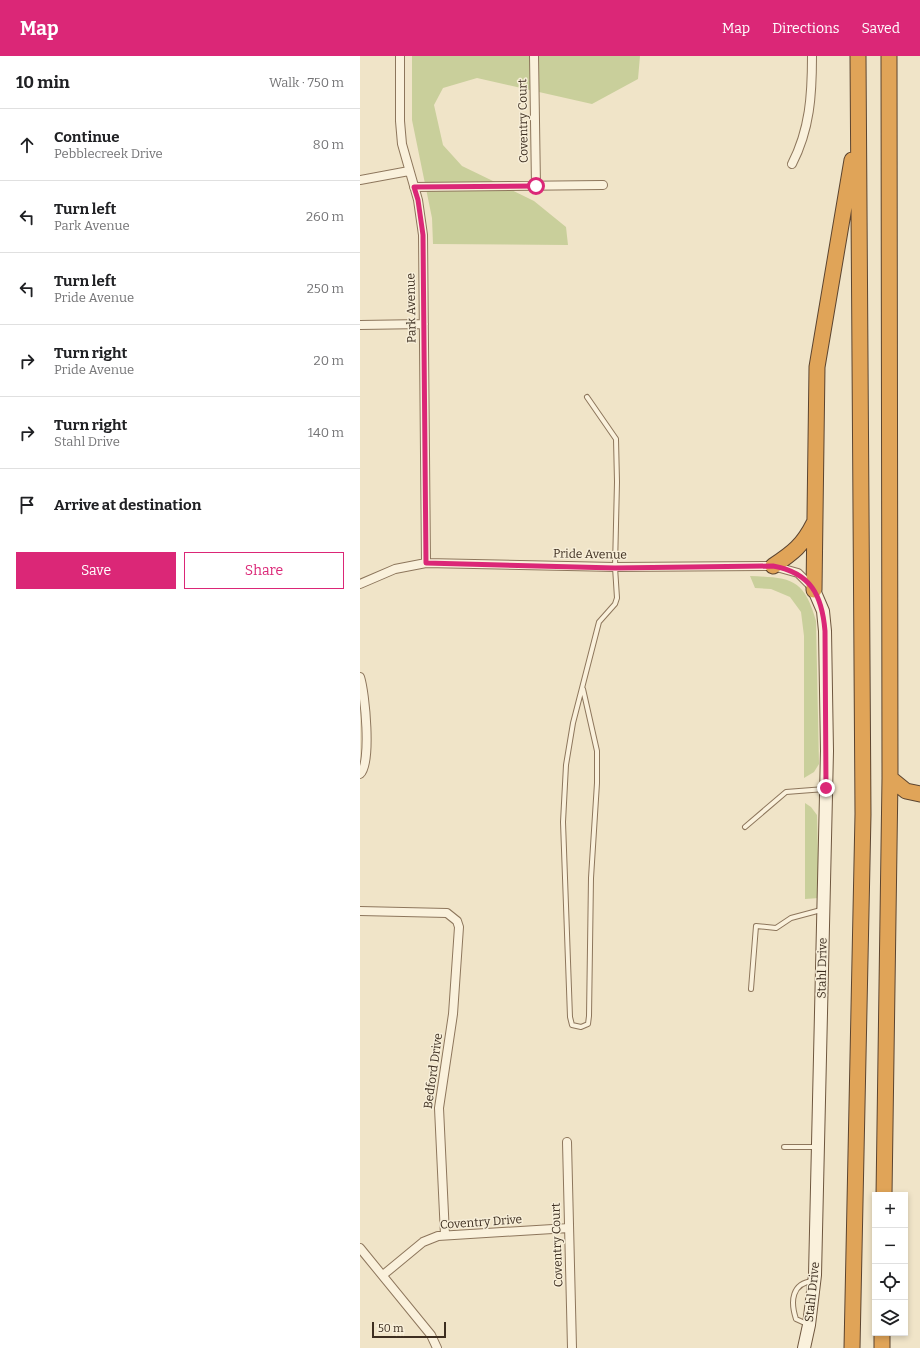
<!DOCTYPE html>
<html lang="en">
<head>
<meta charset="utf-8">
<style>
	body { margin:0; font-family:Bitter,serif; background:#f6f6f6; color:#202124 }
	.controls { position:absolute; right:12px; bottom:12px; display:grid; overflow:hidden; border-radius:0px; box-shadow:0 2px 6px #0003 }
	.controls button { width:36px; height:36px; display:grid; place-items:center; padding:0; border:0; border-bottom:1px solid #e0e0e0; background:#fff; color:#202124; font:20px sans-serif }
	.scale { position:absolute; left:12px; bottom:10px; width:74px; box-sizing:border-box; padding-left:4px; border:2px solid #3d2e20; border-top:0; font-size:11px; line-height:14px; white-space:nowrap; color:#3d2e20; -webkit-text-stroke:3px #f7eed8; paint-order:stroke }
	.stop { position:absolute; width:12px; height:12px; margin:-9px; border:3px solid #db2777; border-radius:50%; background:#fff }
	.stop.end { background:#db2777; border-color:#fff; box-shadow:0 1px 4px #0008 }
	.list { margin:0; padding:0; list-style:none }
	h2 { display:flex; justify-content:space-between; align-items:center; height:52px; margin:0; padding:0 16px; font-size:17px }
	h2 small { font-size:13px; font-weight:400; color:#757577 }
	.list li { display:grid; grid-template-columns:26px 1fr auto; gap:12px; align-items:center; box-sizing:border-box; height:72px; padding:0 16px; border-top:1px solid #e0e0e0 }
	.list b { display:block; font-size:15px; white-space:nowrap }
	.list p { margin:0; font-size:13px; white-space:nowrap; color:#757577 }
	.list em { font-size:13px; font-style:normal; color:#757577 }
	.actions { display:flex; gap:8px; padding:12px 16px }
	.actions a { flex:1; padding:9px 0; border:1px solid #db2777; border-radius:0px; text-align:center; font-size:14px; color:#db2777 }
	.actions .main { background:#db2777; color:#fff }
	.icon { flex:none; width:22px; height:22px; fill:none; stroke:currentColor; stroke-width:2; stroke-linecap:round; stroke-linejoin:round }
	.map { position:relative; flex:none; width:560px; height:1292px; overflow:hidden }
	header { display:flex; align-items:center; gap:24px; box-sizing:border-box; height:56px; padding:0 20px; background:#db2777; color:#fff }
	header strong { font-size:19px }
	nav { display:flex; gap:22px; margin-inline-start:auto; font-size:14px }
	main { display:flex }
	aside { flex:1; background:#fff }
	.map>svg:first-child { display:block }
	.green { fill:#c9cf9b }
	.lines { fill:none; stroke-linecap:round; stroke-linejoin:round }
	.lane-casing { stroke:#8d765c; stroke-width:6 }
	.street-casing { stroke:#8d765c; stroke-width:10 }
	.secondary-casing { stroke:#6f573f; stroke-width:14 }
	.highway-casing { stroke:#5b4430; stroke-width:17 }
	.lane { stroke:#faf1dc; stroke-width:4 }
	.street { stroke:#faf1dc; stroke-width:8 }
	.secondary { stroke:#faf1dc; stroke-width:12 }
	.highway { stroke:#e0a458; stroke-width:15 }
	.route { stroke:#db2777; stroke-width:5 }
	.labels { text-anchor:middle; stroke-width:3; stroke-linejoin:round; paint-order:stroke }
	.street-label { font-size:12px; fill:#3d2e20; stroke:#f7eed8 }
</style>
</head>
<body>
<header>
<strong>Map</strong>
<nav><a>Map</a><a>Directions</a><a>Saved</a></nav>
</header>
<main>
<aside>
<h2>10 min<small>Walk · 750 m</small></h2>
<ul class="list">
<li><svg class="icon" aria-label="ahead" viewBox="0 0 24 24"><path d="M12 20V5M6 11l6-6 6 6"/></svg><div><b>Continue</b><p>Pebblecreek Drive</p></div><em>80 m</em></li>
<li><svg class="icon" aria-label="left" viewBox="0 0 24 24"><path d="M17 20v-9H6M10 6l-5 5 5 5"/></svg><div><b>Turn left</b><p>Park Avenue</p></div><em>260 m</em></li>
<li><svg class="icon" aria-label="left" viewBox="0 0 24 24"><path d="M17 20v-9H6M10 6l-5 5 5 5"/></svg><div><b>Turn left</b><p>Pride Avenue</p></div><em>250 m</em></li>
<li><svg class="icon" aria-label="right" viewBox="0 0 24 24"><path d="M7 20v-9h11M14 6l5 5-5 5"/></svg><div><b>Turn right</b><p>Pride Avenue</p></div><em>20 m</em></li>
<li><svg class="icon" aria-label="right" viewBox="0 0 24 24"><path d="M7 20v-9h11M14 6l5 5-5 5"/></svg><div><b>Turn right</b><p>Stahl Drive</p></div><em>140 m</em></li>
<li><svg class="icon" aria-label="arrive" viewBox="0 0 24 24"><path d="M6 21V4h12l-3 4 3 4H6"/></svg><div><b>Arrive at destination</b></div></li>
</ul>
<div class="actions"><a class="main">Save</a><a>Share</a></div>
</aside>
<div class="map">
<svg width="560" height="1292" viewBox="0 0 560 1292">
	<rect width="100%" height="100%" fill="#f0e4c8"/>
	<!-- green -->
	<path class="green" d="M52,0H280L278,23L232,48L117,22L83,32L74,49L83,89L102,110L174,145L206,171L208,189L73,188L72,162L52,64Z
		M390,520C431,522 444,522 456,565L459,708L454,716L444,722V580L441,556L430,541L411,533L395,532Z
		M445,747L451,751L457,759L459,842L445,843Z"/>
	<g class="lines">
		<defs>
			<path id="lane" d="M223,633L237,695V727L231,822L229,960L228,968L221,971L212,969L210,961L203,766L206,709L213,667L239,566L255,548L257,542L255,511L257,426L256,383L227,341
				M385,771L426,736L465,733
				M391,933L396,870L416,872L431,862L461,854
				M424,1091H456
				M447,1268L436,1263C430,1245 432,1227 453,1225"/>
			<path id="street" d="M40,0V65L42,88L58,144L63,179L66,507
				M174,0L176,130
				M432,108C450,73 452,39 452,0
				M0,124L49,115
				M54,131L243,129
				M0,269L64,268
				M0,528L35,513L66,507L255,511L413,510L438,517L454,533
				M0,621C5,636 12,708 0,718
				M0,855L87,857L97,865L99,871L93,958L79,1052L85,1179
				M207,1086L212,1292
				M0,1192L71,1279L77,1292
				M23,1219L63,1186L78,1180L209,1172"/>
			<path id="secondary" d="M444,1292L449,1269L455,1219L467,695L465,575L463,555L454,534"/>
			<path id="highway" d="M413,510C433,497 443,489 454,467
				M454,534L457,311L492,104
				M530,722L546,735L560,738
				M524,1139L530,722L529,0
				M492,1292L503,758L498,0
				M522,1292V1277"/>
		</defs>
		<!-- lane casing -->
		<use href="#lane" class="lane-casing"/>
		<!-- street casing -->
		<use href="#street" class="street-casing"/>
		<!-- secondary casing -->
		<use href="#secondary" class="secondary-casing"/>
		<!-- highway casing -->
		<use href="#highway" class="highway-casing"/>
		<!-- lane -->
		<use href="#lane" class="lane"/>
		<!-- street -->
		<use href="#street" class="street"/>
		<!-- secondary -->
		<use href="#secondary" class="secondary"/>
		<!-- highway -->
		<use href="#highway" class="highway"/>
	</g>
	<g class="lines">
		<!-- route -->
		<path class="route" d="M176,130L54,131L58,144L63,179L66,507L255,512L413,510C451,517 462,539 465,575L466,732"/>
	</g>
	<g class="labels">
		<!-- street labels -->
		<g class="street-label">
			<text transform="translate(163 65) rotate(-91)" y="4">Coventry Court</text>
			<text transform="translate(51 252) rotate(-91)" y="4">Park Avenue</text>
			<text transform="translate(230 498) rotate(1)" y="4">Pride Avenue</text>
			<text transform="translate(462 912) rotate(-89)" y="4">Stahl Drive</text>
			<text transform="translate(73 1015) rotate(-82)" y="4">Bedford Drive</text>
			<text transform="translate(121 1166) rotate(-4)" y="4">Coventry Drive</text>
			<text transform="translate(197 1189) rotate(-92)" y="4">Coventry Court</text>
			<text transform="translate(452 1236) rotate(-84)" y="4">Stahl Drive</text>
		</g>
	</g>
</svg>
<div class="controls">
<button>+</button>
<button>−</button>
<button><svg class="icon" aria-label="locate" viewBox="0 0 24 24"><circle cx="12" cy="12" r="6"/><path d="M12 2v4M12 18v4M2 12h4M18 12h4"/></svg></button>
<button><svg class="icon" aria-label="layers" viewBox="0 0 24 24"><path d="M12 4l9 5-9 5-9-5zM3 14l9 5 9-5"/></svg></button>
</div>
<div class="scale">50 m</div>
<div class="stop" style="left:176px;top:130px"></div>
<div class="stop end" style="left:466px;top:732px"></div>
</div>
</main>
</body>
</html>
